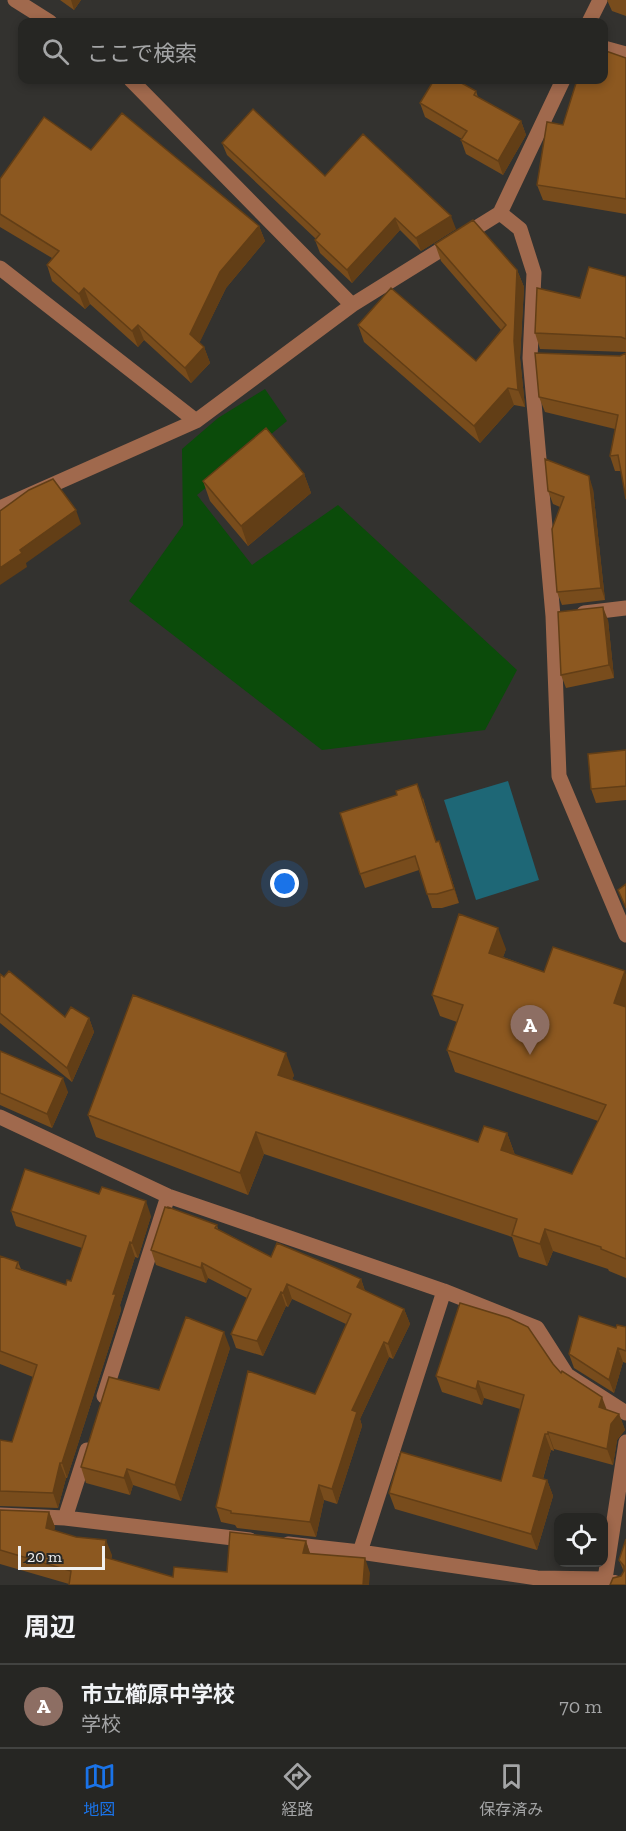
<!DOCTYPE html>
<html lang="ja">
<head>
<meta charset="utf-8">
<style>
	body { margin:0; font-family:"Zilla Slab","Noto Sans JP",serif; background:#2e2e2b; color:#f1f3f6 }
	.controls { position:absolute; right:18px; bottom:18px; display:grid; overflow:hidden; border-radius:12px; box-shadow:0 3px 9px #0003 }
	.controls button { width:54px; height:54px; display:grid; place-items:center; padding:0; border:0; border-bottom:2px solid #424341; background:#262623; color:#f1f3f6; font:30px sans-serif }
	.scale { position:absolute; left:18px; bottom:15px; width:87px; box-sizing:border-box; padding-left:6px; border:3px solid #f1f0ef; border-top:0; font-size:16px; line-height:21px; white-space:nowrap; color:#f1f0ef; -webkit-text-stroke:4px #292825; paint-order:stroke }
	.you { position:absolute; left:285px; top:884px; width:21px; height:21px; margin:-15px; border:4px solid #fff; border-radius:50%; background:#1a73e8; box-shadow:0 0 0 9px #1a73e833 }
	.badge { display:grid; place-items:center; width:39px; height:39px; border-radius:50%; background:#1a73e8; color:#fff; font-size:20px; font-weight:700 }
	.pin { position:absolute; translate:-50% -50px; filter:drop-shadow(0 2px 3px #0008) }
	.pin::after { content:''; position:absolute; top:32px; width:21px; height:18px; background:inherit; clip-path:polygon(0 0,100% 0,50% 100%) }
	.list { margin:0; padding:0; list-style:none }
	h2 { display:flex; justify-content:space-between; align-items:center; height:78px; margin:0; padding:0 24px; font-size:26px }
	h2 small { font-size:20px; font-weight:400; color:#a4a5a6 }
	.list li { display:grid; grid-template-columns:39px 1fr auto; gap:18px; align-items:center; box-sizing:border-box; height:84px; padding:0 24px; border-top:2px solid #424341 }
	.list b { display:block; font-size:22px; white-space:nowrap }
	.list p { margin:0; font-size:20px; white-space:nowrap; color:#a4a5a6 }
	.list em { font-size:20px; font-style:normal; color:#a4a5a6 }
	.icon { flex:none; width:33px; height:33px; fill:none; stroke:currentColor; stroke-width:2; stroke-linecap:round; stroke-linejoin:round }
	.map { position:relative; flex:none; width:626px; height:1585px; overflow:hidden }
	.search { position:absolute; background:#262623; box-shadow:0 3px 9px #0003; left:18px; right:18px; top:18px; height:66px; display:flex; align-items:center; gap:15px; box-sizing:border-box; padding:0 21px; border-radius:12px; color:#a4a5a6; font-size:22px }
	.sheet { height:162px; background:#262623 }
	nav { display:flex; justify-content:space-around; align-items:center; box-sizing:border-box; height:84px; border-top:2px solid #424341; background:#262623; font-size:16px; color:#a4a5a6 }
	nav a { display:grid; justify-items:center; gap:3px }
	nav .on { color:#1a73e8 }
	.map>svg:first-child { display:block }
	.green { fill:#0b4b0a }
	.water { fill:#1e6776 }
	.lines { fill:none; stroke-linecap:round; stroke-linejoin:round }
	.minor { stroke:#a0694d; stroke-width:15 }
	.wall { fill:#784c1c }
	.shaded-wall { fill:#623e16 }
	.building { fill:#8c5820; stroke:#623e16; stroke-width:1.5 }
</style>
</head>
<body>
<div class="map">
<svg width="626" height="1585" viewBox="0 0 626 1585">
	<rect width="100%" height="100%" fill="#33322f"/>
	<!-- green -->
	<path class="green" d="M265,389L287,421L197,495L252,565L338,505L517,670L485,730L322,750L129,601L183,525L182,449L218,418Z"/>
	<!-- water -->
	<path class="water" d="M508,781L539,880L476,900L444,800Z"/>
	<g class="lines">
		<!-- minor -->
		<path class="minor" d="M15,0L50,22
			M589,22L600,0
			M604,48L626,54
			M131,80L352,305
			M500,213L520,229L534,273L530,358L553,616L559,776L626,935
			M0,268L196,421
			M0,508L196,421L352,305L500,213L563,80
			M584,613L626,608
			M0,1117L168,1196L444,1291L537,1328L567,1375L626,1413
			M104,1396L168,1196
			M0,1515L65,1518L250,1540
			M65,1518L87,1450
			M288,1544L360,1552L537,1578L605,1579L621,1585
			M360,1552L444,1291
			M602,1585L605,1579L626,1442"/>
	</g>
	<!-- wall -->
	<path class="wall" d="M60,0H81L74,10Z
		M607,0H626V16L612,11Z
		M626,58V214L543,200L537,185L563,125Z
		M476,91L478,97L521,121L526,135L503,175L466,154L461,140L462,139L425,117L420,103Z
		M222,143L325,176L456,229L421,251L400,230L352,283L320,253L315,240L316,239L227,155Z
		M91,150L259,226L265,241L226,288L199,343L204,347L210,363L191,383L144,340L138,347L90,304L85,309L52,281L47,265L52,258L0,227V179Z
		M435,244L517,270L524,287L520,358L525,407L514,405L480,443L364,342L358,325L476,361L501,330L441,261Z
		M626,277V352L540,349L535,333L580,298Z
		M620,356L621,471H615L610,456L615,429L545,412L539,397Z
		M304,474L311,493L248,546L210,501L203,481Z
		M593,489L605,600L562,605L557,592L560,507L553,504L548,491Z
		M608,620L614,678L566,688L561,675Z
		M626,750V800L596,803L591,789Z
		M423,798L436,842L444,855L459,903L442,908H432L419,870L365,888L360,874Z
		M506,949L503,957L544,972L626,974V1278L609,1271L608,1269L553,1251L547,1266L519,1257L512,1237L264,1154L248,1195L96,1137L88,1115L294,1075L292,1080L478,1142L507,1133L515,1155L572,1174L598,1121L455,1072L447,1050L457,1022L440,1016L432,995Z
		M0,974L65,1017L89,1018L94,1032L72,1082L0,1023Z
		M0,1051L68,1092L52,1128L0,1105Z
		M11,1211L151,1216L138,1258L135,1257L120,1305L121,1310L67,1478H66L58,1508L0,1506V1440L12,1442L33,1377L0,1364V1256L18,1262L21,1269L66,1285L71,1281L82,1248L16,1226Z
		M217,1225L218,1229L271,1257L361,1279L365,1291L404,1309L410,1324L393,1359L389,1357L360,1419L362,1426L337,1504L324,1500L316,1537L237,1528L235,1525L221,1522L216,1507L315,1394L346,1324L292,1299L288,1307L286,1306L263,1356L236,1348L231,1334L247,1298L208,1278L206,1283L156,1265L151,1250Z
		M626,1327V1363L623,1362L614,1393L574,1368L569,1354L616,1328Z
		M230,1348L181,1501L133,1485L130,1495L86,1483L81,1467L159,1390Z
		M553,1364L561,1373L607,1410L619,1414L625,1430L617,1440L613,1465L554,1449V1451L551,1450L543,1479L547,1480L553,1496L537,1550L395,1509L389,1493L501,1481L520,1409L484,1398L482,1405L442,1392L436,1376Z
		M0,1510L49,1512L55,1527L54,1530L112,1555L111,1559L173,1577L227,1572L306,1541L310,1554L370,1573L69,1584L0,1564Z
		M626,1539V1585L621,1576L624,1572L619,1560Z"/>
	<!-- shaded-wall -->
	<path class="shaded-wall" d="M71,0H81L74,10Z
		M521,121L526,135L503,175L498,161Z
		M451,216L456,229L421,251L416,238Z
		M395,218L400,230L352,283L347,270Z
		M259,226L265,241L226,288L196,350L190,334L220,272Z
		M517,270L524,287L520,358L525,407L518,390L514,341Z
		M84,288L90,304L85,309L79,294Z
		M138,325L144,340L138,347L132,331Z
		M204,347L210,363L191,383L185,368Z
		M508,388L514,405L480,443L474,426Z
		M304,474L311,493L248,546L241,526Z
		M589,476L593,489L605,600L601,588Z
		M76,510L81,524L26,563L27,567L0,585V568L20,550Z
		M603,607L608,620L614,678L609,665Z
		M439,841L444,855L459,903L454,889Z
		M498,928L506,949L497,974L489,953Z
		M625,971L626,974V1013L614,1003Z
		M89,1018L94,1032L72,1082L67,1068Z
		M286,1053L294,1075L286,1097L278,1075Z
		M63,1078L68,1092L52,1128L47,1114Z
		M256,1132L264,1154L248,1195L240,1173Z
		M507,1133L515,1155L501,1150Z
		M146,1201L151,1216L138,1258L132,1243Z
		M545,1229L553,1251L547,1266L540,1244Z
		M130,1242L135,1257L120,1305L121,1310L67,1478L62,1463L113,1294Z
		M202,1263L208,1278L206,1283L201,1268Z
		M361,1279L366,1294L357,1287Z
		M287,1284L292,1299L288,1307L283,1293Z
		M281,1292L286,1306L263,1356L257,1341Z
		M404,1309L410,1324L393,1359L388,1344Z
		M224,1332L230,1348L181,1501L175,1485Z
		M384,1342L389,1357L360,1419L362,1426L337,1504L332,1489L352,1410Z
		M618,1348L623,1362L614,1393L609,1380Z
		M478,1381L484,1398L482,1405L476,1389Z
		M602,1397L608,1413L599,1407Z
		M619,1414L625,1430L617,1440L613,1465L607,1449L611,1424Z
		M548,1432L554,1449V1451L548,1434Z
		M545,1434L551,1450L539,1492L533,1476Z
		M60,1463L66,1478L58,1508L53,1493Z
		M127,1469L133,1485L130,1495L124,1478Z
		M547,1480L553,1496L537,1550L531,1534Z
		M319,1485L324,1500L316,1537L310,1522Z
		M49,1512L55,1527L51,1543L46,1528Z
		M106,1540L112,1555L110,1572L104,1557Z
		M306,1541L311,1556L303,1553Z
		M365,1558L370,1573L369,1585H363Z"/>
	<!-- building -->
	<path class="building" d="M603,50L626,58V199L537,185L547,122L563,125L577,80H603Z
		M434,80H456L476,91L474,95L521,121L498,161L461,140L467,131L420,103Z
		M253,109L325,176L363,134L451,216L416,238L395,218L347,270L315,240L320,234L222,143Z
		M122,113L259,226L220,272L190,334L204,347L185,368L138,325L132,331L84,288L79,294L47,265L59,251L0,214V179L44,117L91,150Z
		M473,220L517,270L514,341L518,390L508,388L474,426L358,325L391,288L476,361L506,325L435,244Z
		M589,267L626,277V339L621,337L535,333L537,288L580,298Z
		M535,353L620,356L626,353V499L618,455L610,456L618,415L539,397Z
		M266,428L304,474L241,526L203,481Z
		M545,459L589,476L601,588L557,592L552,529L564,497L548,491Z
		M53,479L76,510L20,550L22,553L0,568V511L29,490Z
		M603,607L609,665L561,675L558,612Z
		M626,750V786L591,789L588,754Z
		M417,784L436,842L439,841L454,889L437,894H427L415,856L360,874L340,813L397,795L396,791Z
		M626,884V908L618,890Z
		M459,914L498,928L489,953L544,972L553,947L625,971L614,1003L626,1007V1259L601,1249V1247L545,1229L540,1244L512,1235L517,1219L256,1132L240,1173L88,1115L133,995L286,1053L278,1075L478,1142L484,1126L507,1133L501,1150L572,1174L606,1105L447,1050L463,1005L432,995Z
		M9,971L65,1017L71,1007L89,1018L67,1068L0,1013V974L4,977Z
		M0,1051L63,1078L47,1114L0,1093Z
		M25,1169L99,1194L102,1187L146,1201L132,1243L130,1242L113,1294H116L62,1463H60L53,1493L0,1491V1440L12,1442L37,1365L0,1351V1256L18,1262L16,1268L66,1285L67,1280L71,1281L86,1236L11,1211Z
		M165,1207L168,1208V1207L217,1225L215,1228L271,1257L277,1243L334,1267L361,1279L357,1287L404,1309L388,1344L384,1342L352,1410L357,1412L332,1489L319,1485L310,1522L231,1513V1511L216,1507L248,1371L315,1394L351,1314L287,1284L283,1293L281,1292L257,1341L231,1334L251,1289L202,1263L201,1268L151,1250Z
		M460,1303L509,1318L528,1327L553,1364L561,1373L562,1371L602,1397L599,1407L619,1414L611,1424L607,1449L548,1432V1434H545L533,1476L547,1480L531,1534L389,1493L401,1452L501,1481L524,1395L478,1381L476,1389L436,1376Z
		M579,1316L616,1328L617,1325L626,1327V1351L618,1348L609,1380L569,1354Z
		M186,1317L224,1332L175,1485L127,1469L124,1478L81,1467L109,1377L159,1390Z
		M0,1510L49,1512L46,1528L76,1537L106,1540L104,1557L173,1577L174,1567L227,1572L230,1532L306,1541L303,1553L365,1558L363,1585H69L71,1571L0,1550Z
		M626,1539V1585H610L613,1578L621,1576L624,1571V1566L619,1560Z"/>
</svg>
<div class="controls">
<button><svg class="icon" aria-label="locate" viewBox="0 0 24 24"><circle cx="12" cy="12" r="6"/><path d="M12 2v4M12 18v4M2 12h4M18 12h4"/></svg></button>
</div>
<div class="scale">20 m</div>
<div class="you"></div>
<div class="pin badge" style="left:530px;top:1055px;background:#8d6e63">A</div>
<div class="search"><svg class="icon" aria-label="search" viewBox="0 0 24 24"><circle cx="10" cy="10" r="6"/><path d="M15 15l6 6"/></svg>ここで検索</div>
</div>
<section class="sheet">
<h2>周辺<small></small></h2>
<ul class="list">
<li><span class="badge" style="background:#8d6e63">A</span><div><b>市立櫛原中学校</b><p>学校</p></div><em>70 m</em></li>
</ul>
</section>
<nav>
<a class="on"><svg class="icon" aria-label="map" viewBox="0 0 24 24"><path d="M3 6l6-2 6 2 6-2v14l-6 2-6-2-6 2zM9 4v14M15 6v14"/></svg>地図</a>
<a><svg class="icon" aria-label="directions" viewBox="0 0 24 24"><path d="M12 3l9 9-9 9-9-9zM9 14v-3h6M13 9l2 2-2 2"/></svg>経路</a>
<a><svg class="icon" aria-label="saved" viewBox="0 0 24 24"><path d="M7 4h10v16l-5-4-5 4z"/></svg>保存済み</a>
</nav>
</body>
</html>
